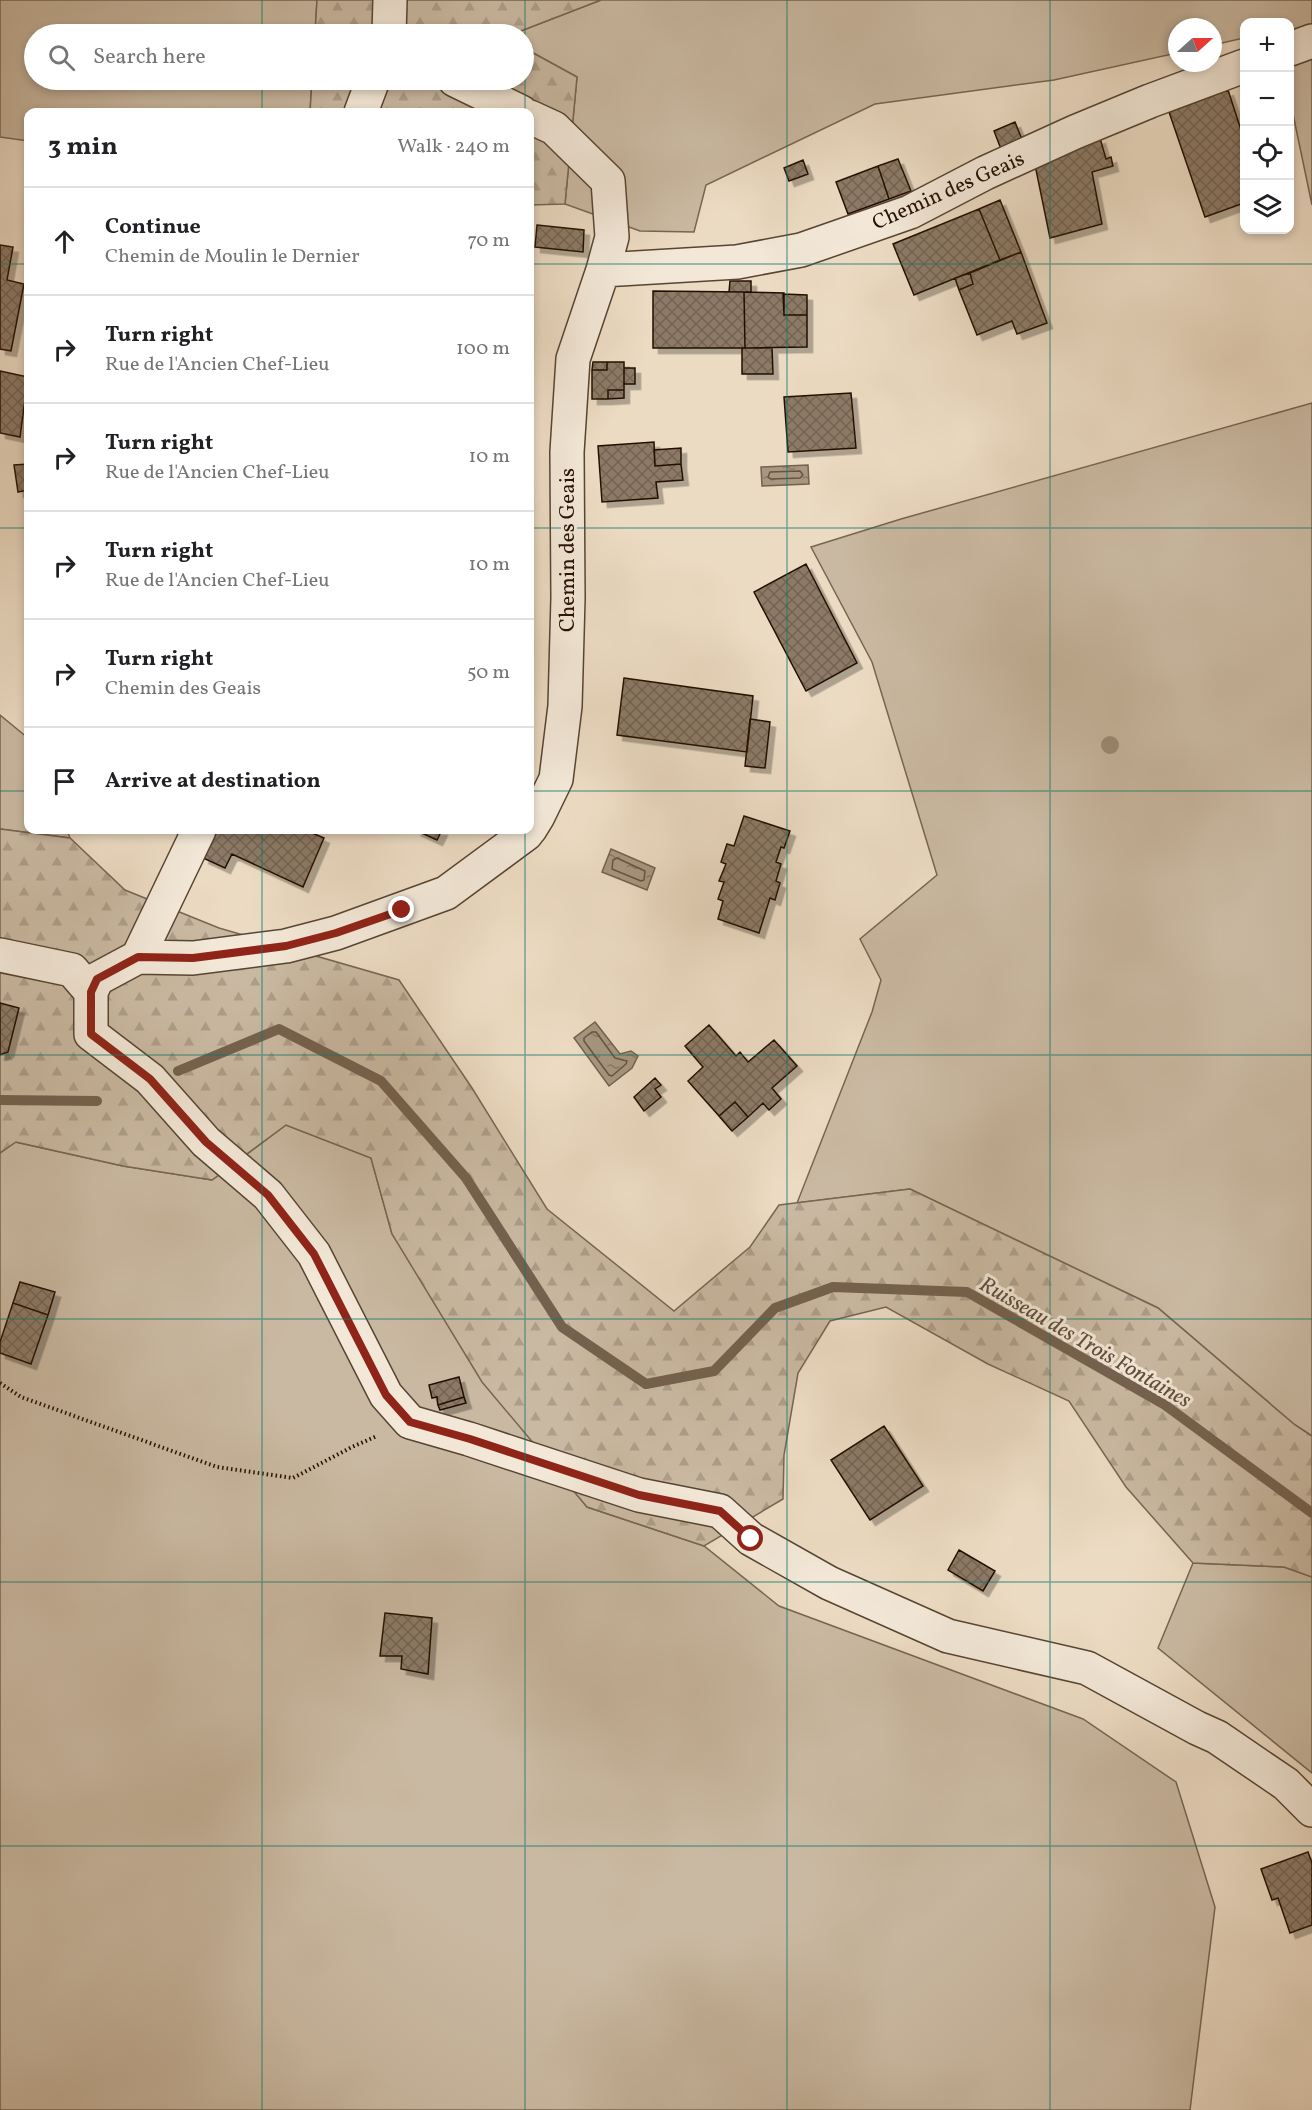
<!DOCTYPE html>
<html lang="en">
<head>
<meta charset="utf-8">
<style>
	body { margin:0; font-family:Vollkorn,serif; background:#f2f2f2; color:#202124 }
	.controls { position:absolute; right:18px; top:18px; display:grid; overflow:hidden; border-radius:12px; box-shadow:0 3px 9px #0003 }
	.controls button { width:54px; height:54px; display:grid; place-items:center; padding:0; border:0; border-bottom:2px solid #e0e0e0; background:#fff; color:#202124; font:30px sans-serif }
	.compass { position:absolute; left:1168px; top:18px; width:54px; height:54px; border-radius:50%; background:#fff; box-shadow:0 3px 9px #0003; rotate:69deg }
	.stop { position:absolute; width:18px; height:18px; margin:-14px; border:4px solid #8f2418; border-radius:50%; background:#fff }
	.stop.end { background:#8f2418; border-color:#fff; box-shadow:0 2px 6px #0008 }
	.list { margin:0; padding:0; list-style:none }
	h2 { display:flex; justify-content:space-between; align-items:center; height:78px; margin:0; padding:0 24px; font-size:26px }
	h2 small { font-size:20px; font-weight:400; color:#757577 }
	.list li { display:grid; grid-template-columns:39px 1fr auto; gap:18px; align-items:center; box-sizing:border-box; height:108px; padding:0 24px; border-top:2px solid #e0e0e0 }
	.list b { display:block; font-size:22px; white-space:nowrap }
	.list p { margin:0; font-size:20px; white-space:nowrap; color:#757577 }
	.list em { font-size:20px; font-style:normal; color:#757577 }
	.icon { flex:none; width:33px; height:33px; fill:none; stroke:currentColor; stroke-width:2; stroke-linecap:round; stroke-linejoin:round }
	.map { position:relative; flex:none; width:1312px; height:2110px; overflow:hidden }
	.search { position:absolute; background:#fff; box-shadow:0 3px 9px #0003; left:24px; top:24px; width:510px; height:66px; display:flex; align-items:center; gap:15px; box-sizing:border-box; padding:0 21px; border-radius:33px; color:#757577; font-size:22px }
	.panel { position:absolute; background:#fff; box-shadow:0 3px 9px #0003; left:24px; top:108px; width:510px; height:726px; border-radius:12px }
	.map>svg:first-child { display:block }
	.grass { fill:#cab9a2; stroke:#786552; stroke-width:1.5 }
	.forest { fill:url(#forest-firs); stroke:#786552; stroke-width:1.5 }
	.water { fill:url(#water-ripples); stroke:#74614e; stroke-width:1.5 }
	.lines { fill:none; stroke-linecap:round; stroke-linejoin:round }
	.shore { stroke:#665441; stroke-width:1.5 }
	.stream { stroke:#74614e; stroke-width:10 }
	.building { fill:url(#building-cross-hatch); stroke:#251101; stroke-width:1.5; filter:url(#shadow) }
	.minor-casing { stroke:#574432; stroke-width:36 }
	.path { stroke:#251101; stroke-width:4; stroke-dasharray:1.5 3; stroke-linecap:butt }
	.minor { stroke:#f3e8d8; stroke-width:33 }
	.tree { fill:#9e8c77 }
	.route { stroke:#8f2418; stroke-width:8 }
	.grid { fill:none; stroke:#0f766e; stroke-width:1.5; stroke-opacity:0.55 }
	.labels { text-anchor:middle; stroke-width:6; stroke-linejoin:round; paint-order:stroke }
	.street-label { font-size:21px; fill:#251101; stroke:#f3e8d8 }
	.water-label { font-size:22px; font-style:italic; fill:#604d3b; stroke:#f3e8d8 }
</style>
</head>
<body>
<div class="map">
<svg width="1312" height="2110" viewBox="0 0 1312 2110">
	<defs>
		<pattern id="forest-firs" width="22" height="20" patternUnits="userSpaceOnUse" patternTransform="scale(1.5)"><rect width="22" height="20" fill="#cab9a2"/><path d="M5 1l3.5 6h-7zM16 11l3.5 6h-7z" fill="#ad9e8a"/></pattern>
		<pattern id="water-ripples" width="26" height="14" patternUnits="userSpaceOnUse" patternTransform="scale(1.5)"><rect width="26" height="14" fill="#a89681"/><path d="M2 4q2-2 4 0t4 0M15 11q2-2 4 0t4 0" fill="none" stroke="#897967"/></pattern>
		<pattern id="building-cross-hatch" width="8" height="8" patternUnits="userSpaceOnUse" patternTransform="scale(1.5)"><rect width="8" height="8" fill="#8c7a66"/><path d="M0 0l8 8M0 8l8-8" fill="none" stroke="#726352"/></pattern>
		<filter id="shadow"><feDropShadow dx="5.5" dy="5.5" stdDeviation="0" flood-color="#0004"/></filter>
	</defs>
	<rect width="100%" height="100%" fill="#ecdbc3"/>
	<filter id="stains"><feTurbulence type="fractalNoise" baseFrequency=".00333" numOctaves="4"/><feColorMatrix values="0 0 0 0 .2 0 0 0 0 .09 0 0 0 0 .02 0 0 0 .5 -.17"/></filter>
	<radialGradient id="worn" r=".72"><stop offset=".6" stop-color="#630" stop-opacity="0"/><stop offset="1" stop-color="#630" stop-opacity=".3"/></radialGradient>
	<!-- grass -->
	<path class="grass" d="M0,0H317L315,34H34V80H312L310,112H28V141L0,137Z
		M601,0H1312V205L1290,100V22H1244V38L1213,45V27H1177V53L1054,80L875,104L706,185L694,232L640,231L565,204L577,77L524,48V34H513Z
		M1312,403V1436L1295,1425L1158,1308L910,1189L797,1203L872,1012L881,980L860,939L937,875L872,662L811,547L901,519Z
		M0,715L28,738V830H67L70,838L0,829Z
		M286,1125L371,1158L392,1234L587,1507L704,1546L779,1606L1083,1719L1176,1782L1215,1907L1190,2110H0V1153L15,1142L123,1166L212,1180Z
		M1193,1563L1284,1567L1312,1577V1773L1158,1648Z"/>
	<!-- forest -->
	<path class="forest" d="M317,0H601L513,34H315Z
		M524,48L577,77L565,204L530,205V112H310L312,80H524Z
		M0,829L70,838L125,890L219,928L399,980L472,1088L547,1209L674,1311L750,1247L779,1205L910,1189L1158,1308L1295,1425L1312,1436V1577L1284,1567L1193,1563L1126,1487L1069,1401L988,1364L886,1307L830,1321L798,1373L784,1455L783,1499L704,1546L587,1507L482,1382L392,1234L371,1158L286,1125L212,1180L123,1166L16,1142L0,1153Z"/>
	<!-- water -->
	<path class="water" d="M808,465L809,484L762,486L761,467Z
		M611,849L655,868L647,890L602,872Z
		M595,1022L620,1054L631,1051L638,1056L632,1068L609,1086L574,1038Z"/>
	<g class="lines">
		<!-- shore -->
		<path class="shore" d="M800,471L803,475L800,478L771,479L768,477L770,472Z
			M617,858L645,871L644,880L641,881L612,869L613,860Z
			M592,1032H596L615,1058L627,1061L626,1064L612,1076L609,1075L584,1041V1038Z"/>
		<!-- stream -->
		<path class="stream" d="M178,1071L279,1029L381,1081L466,1178L562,1327L646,1384L714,1371L775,1308L833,1287L967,1292L1165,1405L1312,1513
			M0,1100L97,1101"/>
	</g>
	<!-- building -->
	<path class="building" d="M1228,90L1244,139V203L1205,217L1169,112Z
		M1015,122L1023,142L1001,149L994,131Z
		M1100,138L1106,159L1111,157L1113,166L1092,172L1102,224L1050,238L1034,160Z
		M898,159L911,191L889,199L878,166Z
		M803,160L808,174L789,181L784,168Z
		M878,166L889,199L848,214L836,182Z
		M1000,200L1021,252L1000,260L979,209Z
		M979,209L1000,260L914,295L893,244Z
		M537,225L584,230L583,252L535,247Z
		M0,245L13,247L7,280L24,284L11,351L0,349Z
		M1021,252L1047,323L1017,334L1012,321L977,335L959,290L973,284L970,273Z
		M970,273L973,284L959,290L955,278Z
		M730,281H751V292H729Z
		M653,291L744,292L745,348H653Z
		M744,292L784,293V315H807V347L745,348Z
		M783,294L807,295V315H784Z
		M742,348H772L773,374H742Z
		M593,362H607V370H592Z
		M607,362H624V390H608V399H592V370H607Z
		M624,368H635V384H624Z
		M0,371L28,377L20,437L0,433Z
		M608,390H624V398L608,399Z
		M851,393L856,448L788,452L784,397Z
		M654,442L655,466L681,464L683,480L656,482L658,498L602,502L598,446Z
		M681,448V464L655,466L654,450Z
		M28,464V490L18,492L14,465Z
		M806,564L857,663L806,691L754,592Z
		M624,678L753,696L747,752L617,735Z
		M750,719L770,722L765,768L745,766Z
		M744,816L790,831L784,848L781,847L776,862L781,864L776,881L780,883L775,900L770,898L759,933L718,919L723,901L718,899L724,882L719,881L726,864L721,862L727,844L734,846Z
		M218,830H305L324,838L303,887L232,854L225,868L203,858Z
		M415,830H442L437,840Z
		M0,1003L19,1008L8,1052L0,1055Z
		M709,1025L736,1056L740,1052L748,1062L774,1040L797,1066L772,1088L781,1099L769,1110L763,1103L748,1117L735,1102L719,1116L688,1081L703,1067L685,1046Z
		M655,1078L661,1085L655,1089L661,1097L644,1111L634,1097Z
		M735,1102L748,1117L732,1131L719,1116Z
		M20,1282L55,1292L48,1315L13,1303Z
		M13,1303L48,1315L31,1364L0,1353V1342Z
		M459,1377L464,1397L438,1405L437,1397L432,1398L429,1385Z
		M464,1397L466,1403L440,1410L438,1405Z
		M884,1426L923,1486L870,1520L831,1460Z
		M959,1550L995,1571L983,1591L948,1570Z
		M385,1613L432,1618L428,1674L401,1669L402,1656H380Z
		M1308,1852L1312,1863V1925L1290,1933L1278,1898L1272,1900L1261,1869Z"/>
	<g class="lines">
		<defs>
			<path id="minor" d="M389,34L390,0
				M1290,49L1312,41
				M455,80L521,112
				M361,112L373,80
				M530,117L554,128L608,181L612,237L603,270
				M530,829L538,816L556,779L565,706L568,598L567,452L573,359L603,270L737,262L801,250L910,212L985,173L1075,132L1150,101L1244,66
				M199,830L138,957L97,979L91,992V1034L150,1079L206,1142L268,1195L314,1254L386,1395L410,1422L469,1439L639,1495L720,1511L751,1539L829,1583L948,1636L1087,1668L1197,1728L1217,1737L1286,1784L1312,1810
				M0,955L72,970L91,992
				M138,957L193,958L286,946L336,933L446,893L526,834L529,830"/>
		</defs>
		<!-- minor casing -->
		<use href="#minor" class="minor-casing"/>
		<!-- path -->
		<path class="path" d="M0,1383L21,1397L217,1467L293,1478L352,1447L377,1436"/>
		<!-- minor -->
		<use href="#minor" class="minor"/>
	</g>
	<!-- trees -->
	<circle class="tree" cx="1110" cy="745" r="9"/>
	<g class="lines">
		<!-- route -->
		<path class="route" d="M402,910L336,933L286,946L193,958L138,957L97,979L91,992V1034L150,1079L206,1142L268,1195L314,1254L386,1395L410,1422L470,1439L639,1495L720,1511L751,1539"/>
	</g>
	<!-- grid -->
	<path class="grid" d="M262,0V34M525,0V112M787,0V2110M1050,0V2110M262,80V112M0,264H28M530,264H1312M0,528H28M530,528H1312M0,791H28M530,791H1312M262,830V2110M525,830V2110M0,1055H1312M0,1319H1312M0,1582H1312M0,1846H1312"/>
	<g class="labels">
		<!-- street labels -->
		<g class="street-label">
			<text transform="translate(948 190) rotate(-24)" y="7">Chemin des Geais</text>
			<text transform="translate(567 550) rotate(-90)" y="7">Chemin des Geais</text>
		</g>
		<!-- water labels -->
		<g class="water-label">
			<text transform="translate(1086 1341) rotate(30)" y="8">Ruisseau des Trois Fontaines</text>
		</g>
	</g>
	<rect width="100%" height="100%" filter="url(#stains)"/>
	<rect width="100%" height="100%" fill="url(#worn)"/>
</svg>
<div class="controls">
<button>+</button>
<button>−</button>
<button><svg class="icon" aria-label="locate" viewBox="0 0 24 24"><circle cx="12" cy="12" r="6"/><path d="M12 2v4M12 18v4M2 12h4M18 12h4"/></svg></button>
<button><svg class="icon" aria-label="layers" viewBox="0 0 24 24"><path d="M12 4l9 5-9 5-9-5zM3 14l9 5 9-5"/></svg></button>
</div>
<svg class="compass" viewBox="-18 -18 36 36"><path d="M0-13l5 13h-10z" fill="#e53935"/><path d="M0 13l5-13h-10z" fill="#757577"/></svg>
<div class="stop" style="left:751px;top:1539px"></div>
<div class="stop end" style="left:402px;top:910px"></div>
<div class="search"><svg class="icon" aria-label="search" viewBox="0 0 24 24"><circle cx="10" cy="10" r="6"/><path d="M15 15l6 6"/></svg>Search here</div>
<section class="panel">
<h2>3 min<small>Walk · 240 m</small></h2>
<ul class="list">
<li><svg class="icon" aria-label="ahead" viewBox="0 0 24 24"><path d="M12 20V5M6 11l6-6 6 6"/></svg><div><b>Continue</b><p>Chemin de Moulin le Dernier</p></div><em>70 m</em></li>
<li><svg class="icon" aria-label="right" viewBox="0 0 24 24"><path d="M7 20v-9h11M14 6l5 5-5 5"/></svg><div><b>Turn right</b><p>Rue de l'Ancien Chef-Lieu</p></div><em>100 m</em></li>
<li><svg class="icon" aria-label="right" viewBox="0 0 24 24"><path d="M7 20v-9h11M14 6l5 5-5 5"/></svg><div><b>Turn right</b><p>Rue de l'Ancien Chef-Lieu</p></div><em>10 m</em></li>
<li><svg class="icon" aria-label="right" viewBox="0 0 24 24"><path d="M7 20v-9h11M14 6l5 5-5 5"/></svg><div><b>Turn right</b><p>Rue de l'Ancien Chef-Lieu</p></div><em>10 m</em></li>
<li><svg class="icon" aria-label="right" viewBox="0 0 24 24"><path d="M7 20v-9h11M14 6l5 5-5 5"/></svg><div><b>Turn right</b><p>Chemin des Geais</p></div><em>50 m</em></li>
<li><svg class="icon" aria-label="arrive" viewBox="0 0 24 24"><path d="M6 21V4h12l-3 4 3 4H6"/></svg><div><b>Arrive at destination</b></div></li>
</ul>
</section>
</div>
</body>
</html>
